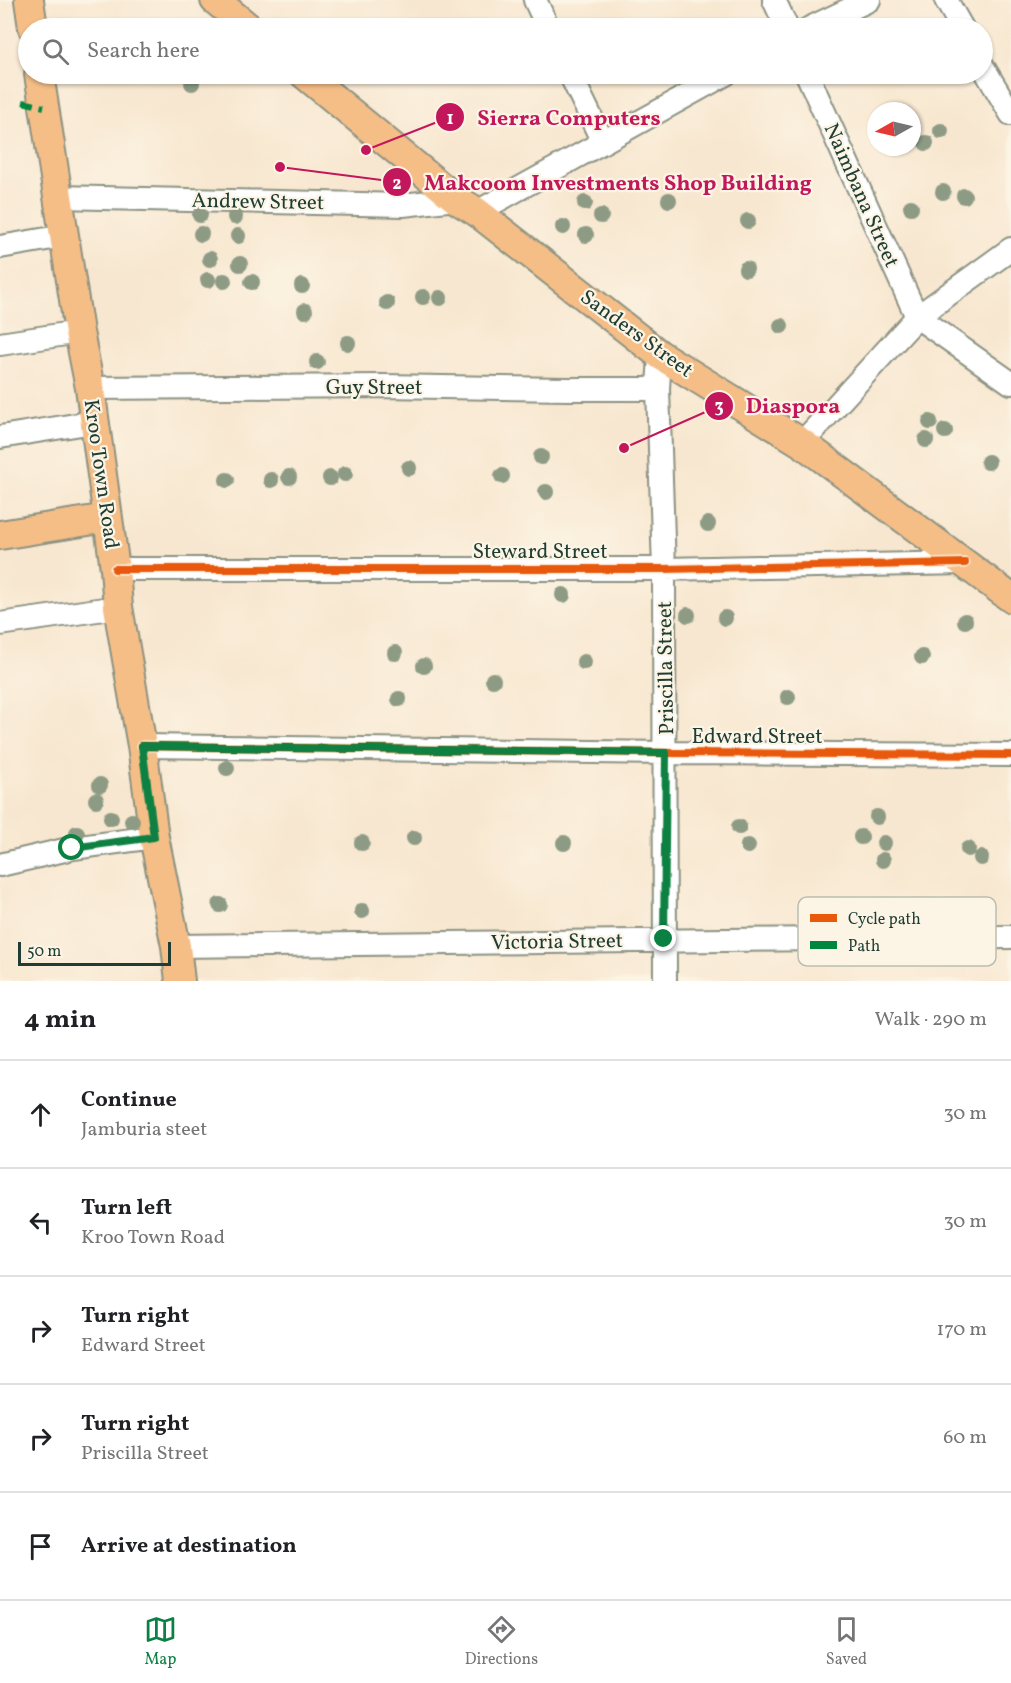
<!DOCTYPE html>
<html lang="en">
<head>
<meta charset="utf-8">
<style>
	body { margin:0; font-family:Vollkorn,serif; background:#f6f6f6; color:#202124 }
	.compass { position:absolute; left:867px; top:102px; width:54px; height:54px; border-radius:50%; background:#fff; box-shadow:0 2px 4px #0004; rotate:262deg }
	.scale { position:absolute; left:18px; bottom:15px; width:153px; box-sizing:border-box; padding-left:6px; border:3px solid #1f3d34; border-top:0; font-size:16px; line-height:21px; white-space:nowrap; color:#1f3d34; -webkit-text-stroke:4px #fcf5e5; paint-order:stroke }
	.stop { position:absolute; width:18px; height:18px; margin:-14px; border:4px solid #0b8043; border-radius:50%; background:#fff }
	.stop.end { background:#0b8043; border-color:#fff; box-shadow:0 2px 6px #0008 }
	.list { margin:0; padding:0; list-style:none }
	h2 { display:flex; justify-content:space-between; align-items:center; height:78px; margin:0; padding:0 24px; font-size:26px }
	h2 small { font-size:20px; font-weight:400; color:#757577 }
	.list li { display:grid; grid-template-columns:39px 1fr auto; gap:18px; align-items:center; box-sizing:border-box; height:108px; padding:0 24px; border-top:2px solid #e0e0e0 }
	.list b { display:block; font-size:22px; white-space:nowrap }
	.list p { margin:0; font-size:20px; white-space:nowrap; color:#757577 }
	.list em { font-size:20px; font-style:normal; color:#757577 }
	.icon { flex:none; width:33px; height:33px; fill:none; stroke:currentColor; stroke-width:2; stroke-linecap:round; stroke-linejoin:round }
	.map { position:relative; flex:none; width:1011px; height:981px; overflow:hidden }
	.search { position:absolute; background:#fff; box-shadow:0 2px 4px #0004; left:18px; right:18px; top:18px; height:66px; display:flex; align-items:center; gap:15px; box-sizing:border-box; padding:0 21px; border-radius:33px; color:#757577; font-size:22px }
	.sheet { height:618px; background:#fff }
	nav { display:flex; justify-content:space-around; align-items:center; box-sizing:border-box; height:84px; border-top:2px solid #e0e0e0; background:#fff; font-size:16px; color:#757577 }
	nav a { display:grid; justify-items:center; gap:3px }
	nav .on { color:#0b8043 }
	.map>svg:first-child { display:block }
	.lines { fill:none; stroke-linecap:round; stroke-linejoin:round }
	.minor-casing { stroke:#8c9282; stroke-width:26 }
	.major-casing { stroke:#8c9282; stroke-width:32 }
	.minor { stroke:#fff; stroke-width:22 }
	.major { stroke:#f6be87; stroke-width:28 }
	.quiet { stroke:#00873e; stroke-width:6; stroke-dasharray:12 6; stroke-linecap:butt }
	.cycleway-casing { stroke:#fcf5e5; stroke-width:11 }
	.cycleway { stroke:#e8590c; stroke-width:8 }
	.tree { fill:#8d9b85 }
	.route { stroke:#0b8043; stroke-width:8 }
	.labels { text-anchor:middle; stroke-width:4.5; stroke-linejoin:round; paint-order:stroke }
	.street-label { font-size:21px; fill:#1f3d34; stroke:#fcf5e5 }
	.key { fill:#fcf5e5; stroke:#babeb0; stroke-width:1.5 }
	.key-label { font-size:16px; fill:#1f3d34 }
	.leader { fill:none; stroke:#c2185b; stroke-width:2 }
	.callout-dot { fill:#c2185b; stroke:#fcf5e5; stroke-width:2 }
	.mark-label { font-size:18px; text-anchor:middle; font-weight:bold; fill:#fff }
	.callout-label { font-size:22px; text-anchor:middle; font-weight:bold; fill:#c2185b; stroke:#fcf5e5; stroke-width:4.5; stroke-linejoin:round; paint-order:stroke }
</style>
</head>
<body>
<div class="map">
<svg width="1011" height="981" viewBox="0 0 1011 981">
	<rect width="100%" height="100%" fill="#fcf5e5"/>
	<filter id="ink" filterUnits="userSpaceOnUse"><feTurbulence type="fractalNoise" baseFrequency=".0167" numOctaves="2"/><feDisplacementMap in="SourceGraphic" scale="12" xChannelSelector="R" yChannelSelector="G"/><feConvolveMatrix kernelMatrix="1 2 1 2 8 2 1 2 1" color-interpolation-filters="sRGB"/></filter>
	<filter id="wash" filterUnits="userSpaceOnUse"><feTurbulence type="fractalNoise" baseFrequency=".008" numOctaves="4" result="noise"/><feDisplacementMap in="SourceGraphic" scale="24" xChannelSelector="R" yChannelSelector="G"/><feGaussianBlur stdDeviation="1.35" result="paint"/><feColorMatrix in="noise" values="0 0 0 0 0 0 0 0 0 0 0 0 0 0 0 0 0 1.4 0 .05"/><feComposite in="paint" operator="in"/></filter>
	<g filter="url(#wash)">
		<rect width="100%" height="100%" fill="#f8e7d0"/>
	</g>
	<g filter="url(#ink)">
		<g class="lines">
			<defs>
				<path id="minor" d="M535,0L548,28
					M774,0L787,28
					M946,0L962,28
					M810,28L869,0
					M982,65L1011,114
					M570,74L603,142
					M807,74L917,317L1011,383
					M59,197L403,205L456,199
					M477,212L726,74
					M0,247L64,236
					M0,344L79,332
					M660,355L658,389L664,569L665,981
					M90,388L383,386L568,389H658
					M0,437L94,422
					M802,443L917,317L1011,249
					M115,569H664L965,563
					M0,624L118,607
					M142,746L666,753L1011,755
					M0,865L73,848L154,837
					M176,946L1011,937"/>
				<path id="major" d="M29,0L33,28
					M215,0L249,28
					M39,74L79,332L90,388L115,569L118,607L142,746L154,837L176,946L180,981
					M304,74L456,199L477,212L660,355L802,443L1011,598
					M0,535L107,518"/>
			</defs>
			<!-- minor casing -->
			<use href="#minor" class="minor-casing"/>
			<!-- major casing -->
			<use href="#major" class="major-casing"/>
			<!-- minor -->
			<use href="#minor" class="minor"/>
			<!-- major -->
			<use href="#major" class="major"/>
			<!-- quiet -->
			<path class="quiet" d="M23,102L44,107"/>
			<defs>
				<path id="cycleway" d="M115,569H664L965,563
					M142,746L666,753L1011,755"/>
			</defs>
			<!-- cycleway casing -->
			<use href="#cycleway" class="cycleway-casing"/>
			<!-- cycleway -->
			<use href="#cycleway" class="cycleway"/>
		</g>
		<!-- trees -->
		<g class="tree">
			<circle cx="192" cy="83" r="8"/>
			<circle cx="941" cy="131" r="8"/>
			<circle cx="926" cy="143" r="8"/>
			<circle cx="943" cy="192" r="8"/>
			<circle cx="964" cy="196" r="8"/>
			<circle cx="669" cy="200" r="8"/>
			<circle cx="585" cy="203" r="8"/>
			<circle cx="911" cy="207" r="8"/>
			<circle cx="200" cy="215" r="8"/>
			<circle cx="601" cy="216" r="8"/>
			<circle cx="235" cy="217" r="8"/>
			<circle cx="748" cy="221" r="8"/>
			<circle cx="563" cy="227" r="8"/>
			<circle cx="201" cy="234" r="8"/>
			<circle cx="586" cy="235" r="8"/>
			<circle cx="238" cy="236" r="8"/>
			<circle cx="210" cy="259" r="8"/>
			<circle cx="240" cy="264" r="8"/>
			<circle cx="746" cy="269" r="8"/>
			<circle cx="208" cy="280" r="8"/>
			<circle cx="224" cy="281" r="8"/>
			<circle cx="252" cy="282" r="8"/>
			<circle cx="302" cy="286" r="8"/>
			<circle cx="423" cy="297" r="8"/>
			<circle cx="440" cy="298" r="8"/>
			<circle cx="387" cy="303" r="8"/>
			<circle cx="305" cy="311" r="8"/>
			<circle cx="781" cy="326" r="8"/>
			<circle cx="348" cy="343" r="8"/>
			<circle cx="317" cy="362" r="8"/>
			<circle cx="930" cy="422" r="8"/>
			<circle cx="945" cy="431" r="8"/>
			<circle cx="926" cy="440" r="8"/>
			<circle cx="541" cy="457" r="8"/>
			<circle cx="988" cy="462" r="8"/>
			<circle cx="409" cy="468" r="8"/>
			<circle cx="345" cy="474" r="8"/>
			<circle cx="502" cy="476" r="8"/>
			<circle cx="289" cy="477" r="8"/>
			<circle cx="330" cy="478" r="8"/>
			<circle cx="227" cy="480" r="8"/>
			<circle cx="271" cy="480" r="8"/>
			<circle cx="546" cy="492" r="8"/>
			<circle cx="708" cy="524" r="8"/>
			<circle cx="563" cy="595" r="8"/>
			<circle cx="688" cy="615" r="8"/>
			<circle cx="725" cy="618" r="8"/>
			<circle cx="965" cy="621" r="8"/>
			<circle cx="395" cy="653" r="8"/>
			<circle cx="922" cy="657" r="8"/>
			<circle cx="584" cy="662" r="8"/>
			<circle cx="424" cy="666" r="8"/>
			<circle cx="493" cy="680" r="8"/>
			<circle cx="788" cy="697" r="8"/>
			<circle cx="399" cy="699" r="8"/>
			<circle cx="227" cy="768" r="8"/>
			<circle cx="100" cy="785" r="8"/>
			<circle cx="96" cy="800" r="8"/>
			<circle cx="877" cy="817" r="8"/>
			<circle cx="111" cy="818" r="8"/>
			<circle cx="132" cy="821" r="8"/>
			<circle cx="739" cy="827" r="8"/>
			<circle cx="77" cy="833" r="8"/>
			<circle cx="861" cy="837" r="8"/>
			<circle cx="414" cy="838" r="8"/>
			<circle cx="362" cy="843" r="8"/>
			<circle cx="564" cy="843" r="8"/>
			<circle cx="884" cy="843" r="8"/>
			<circle cx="748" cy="846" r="8"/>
			<circle cx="968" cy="849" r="8"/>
			<circle cx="981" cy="858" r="8"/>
			<circle cx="883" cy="860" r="8"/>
			<circle cx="220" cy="905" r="8"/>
			<circle cx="362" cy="911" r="8"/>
		</g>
	</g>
	<g class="lines" filter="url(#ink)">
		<!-- route -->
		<path class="route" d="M72,848L154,837L142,746L666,753L664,939"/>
	</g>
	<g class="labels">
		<!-- street labels -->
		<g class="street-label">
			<text transform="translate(862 195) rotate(66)" y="7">Naimbana Street</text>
			<text transform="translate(258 201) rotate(1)" y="7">Andrew Street</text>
			<text transform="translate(637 333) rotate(36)" y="7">Sanders Street</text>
			<text x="374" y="394">Guy Street</text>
			<text transform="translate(102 474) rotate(82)" y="7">Kroo Town Road</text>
			<text x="540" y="558">Steward Street</text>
			<text transform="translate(665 668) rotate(-91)" y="7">Priscilla Street</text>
			<text x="757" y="743">Edward Street</text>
			<text transform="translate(557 941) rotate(-1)" y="7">Victoria Street</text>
		</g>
	</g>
	<!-- legend -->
	<rect x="798" y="897" width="198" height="69" rx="9" class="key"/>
	<rect x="810" y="914" width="27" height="8" fill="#e8590c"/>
	<rect x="810" y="941" width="27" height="8" fill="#00873e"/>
	<g class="key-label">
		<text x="848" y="924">Cycle path</text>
		<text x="848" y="951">Path</text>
	</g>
	<!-- callouts -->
	<path class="leader" d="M366 150L450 117M280 167L397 182M624 448L719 406"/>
	<g class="callout-dot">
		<circle cx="366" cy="150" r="6"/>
		<circle cx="280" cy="167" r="6"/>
		<circle cx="624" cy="448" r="6"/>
		<circle cx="450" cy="117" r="15"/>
		<circle cx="397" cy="182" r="15"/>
		<circle cx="719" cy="406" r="15"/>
	</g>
	<g class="mark-label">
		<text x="450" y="124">1</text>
		<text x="397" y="189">2</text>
		<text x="719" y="412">3</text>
	</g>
	<g class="callout-label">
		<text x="569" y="125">Sierra Computers</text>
		<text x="618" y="190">Makcoom Investments Shop Building</text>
		<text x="793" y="413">Diaspora</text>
	</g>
</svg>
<svg class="compass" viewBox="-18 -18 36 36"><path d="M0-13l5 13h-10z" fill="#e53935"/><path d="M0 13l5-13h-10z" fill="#757577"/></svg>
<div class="scale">50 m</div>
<div class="stop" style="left:72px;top:848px"></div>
<div class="stop end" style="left:664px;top:939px"></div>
<div class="search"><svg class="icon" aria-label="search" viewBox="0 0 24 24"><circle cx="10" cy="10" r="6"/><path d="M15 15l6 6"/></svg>Search here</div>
</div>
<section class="sheet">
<h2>4 min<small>Walk · 290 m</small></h2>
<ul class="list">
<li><svg class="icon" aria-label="ahead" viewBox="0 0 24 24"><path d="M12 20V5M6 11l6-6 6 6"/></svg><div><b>Continue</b><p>Jamburia steet</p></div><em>30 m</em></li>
<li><svg class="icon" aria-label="left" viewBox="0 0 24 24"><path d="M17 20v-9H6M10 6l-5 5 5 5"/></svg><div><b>Turn left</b><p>Kroo Town Road</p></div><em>30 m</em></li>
<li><svg class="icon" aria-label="right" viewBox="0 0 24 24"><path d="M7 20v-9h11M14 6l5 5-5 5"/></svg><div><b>Turn right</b><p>Edward Street</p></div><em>170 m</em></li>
<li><svg class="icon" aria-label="right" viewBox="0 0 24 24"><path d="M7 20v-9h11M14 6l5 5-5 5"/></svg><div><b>Turn right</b><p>Priscilla Street</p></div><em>60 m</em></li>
<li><svg class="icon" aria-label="arrive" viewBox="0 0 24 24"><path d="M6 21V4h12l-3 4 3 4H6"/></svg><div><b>Arrive at destination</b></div></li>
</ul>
</section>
<nav>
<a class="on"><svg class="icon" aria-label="map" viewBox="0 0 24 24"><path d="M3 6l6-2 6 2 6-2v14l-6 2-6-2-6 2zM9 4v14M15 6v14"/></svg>Map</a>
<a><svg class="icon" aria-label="directions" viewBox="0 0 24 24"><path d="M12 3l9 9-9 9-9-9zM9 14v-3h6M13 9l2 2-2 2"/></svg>Directions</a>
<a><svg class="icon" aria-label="saved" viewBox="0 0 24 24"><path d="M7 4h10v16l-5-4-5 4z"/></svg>Saved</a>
</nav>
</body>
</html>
